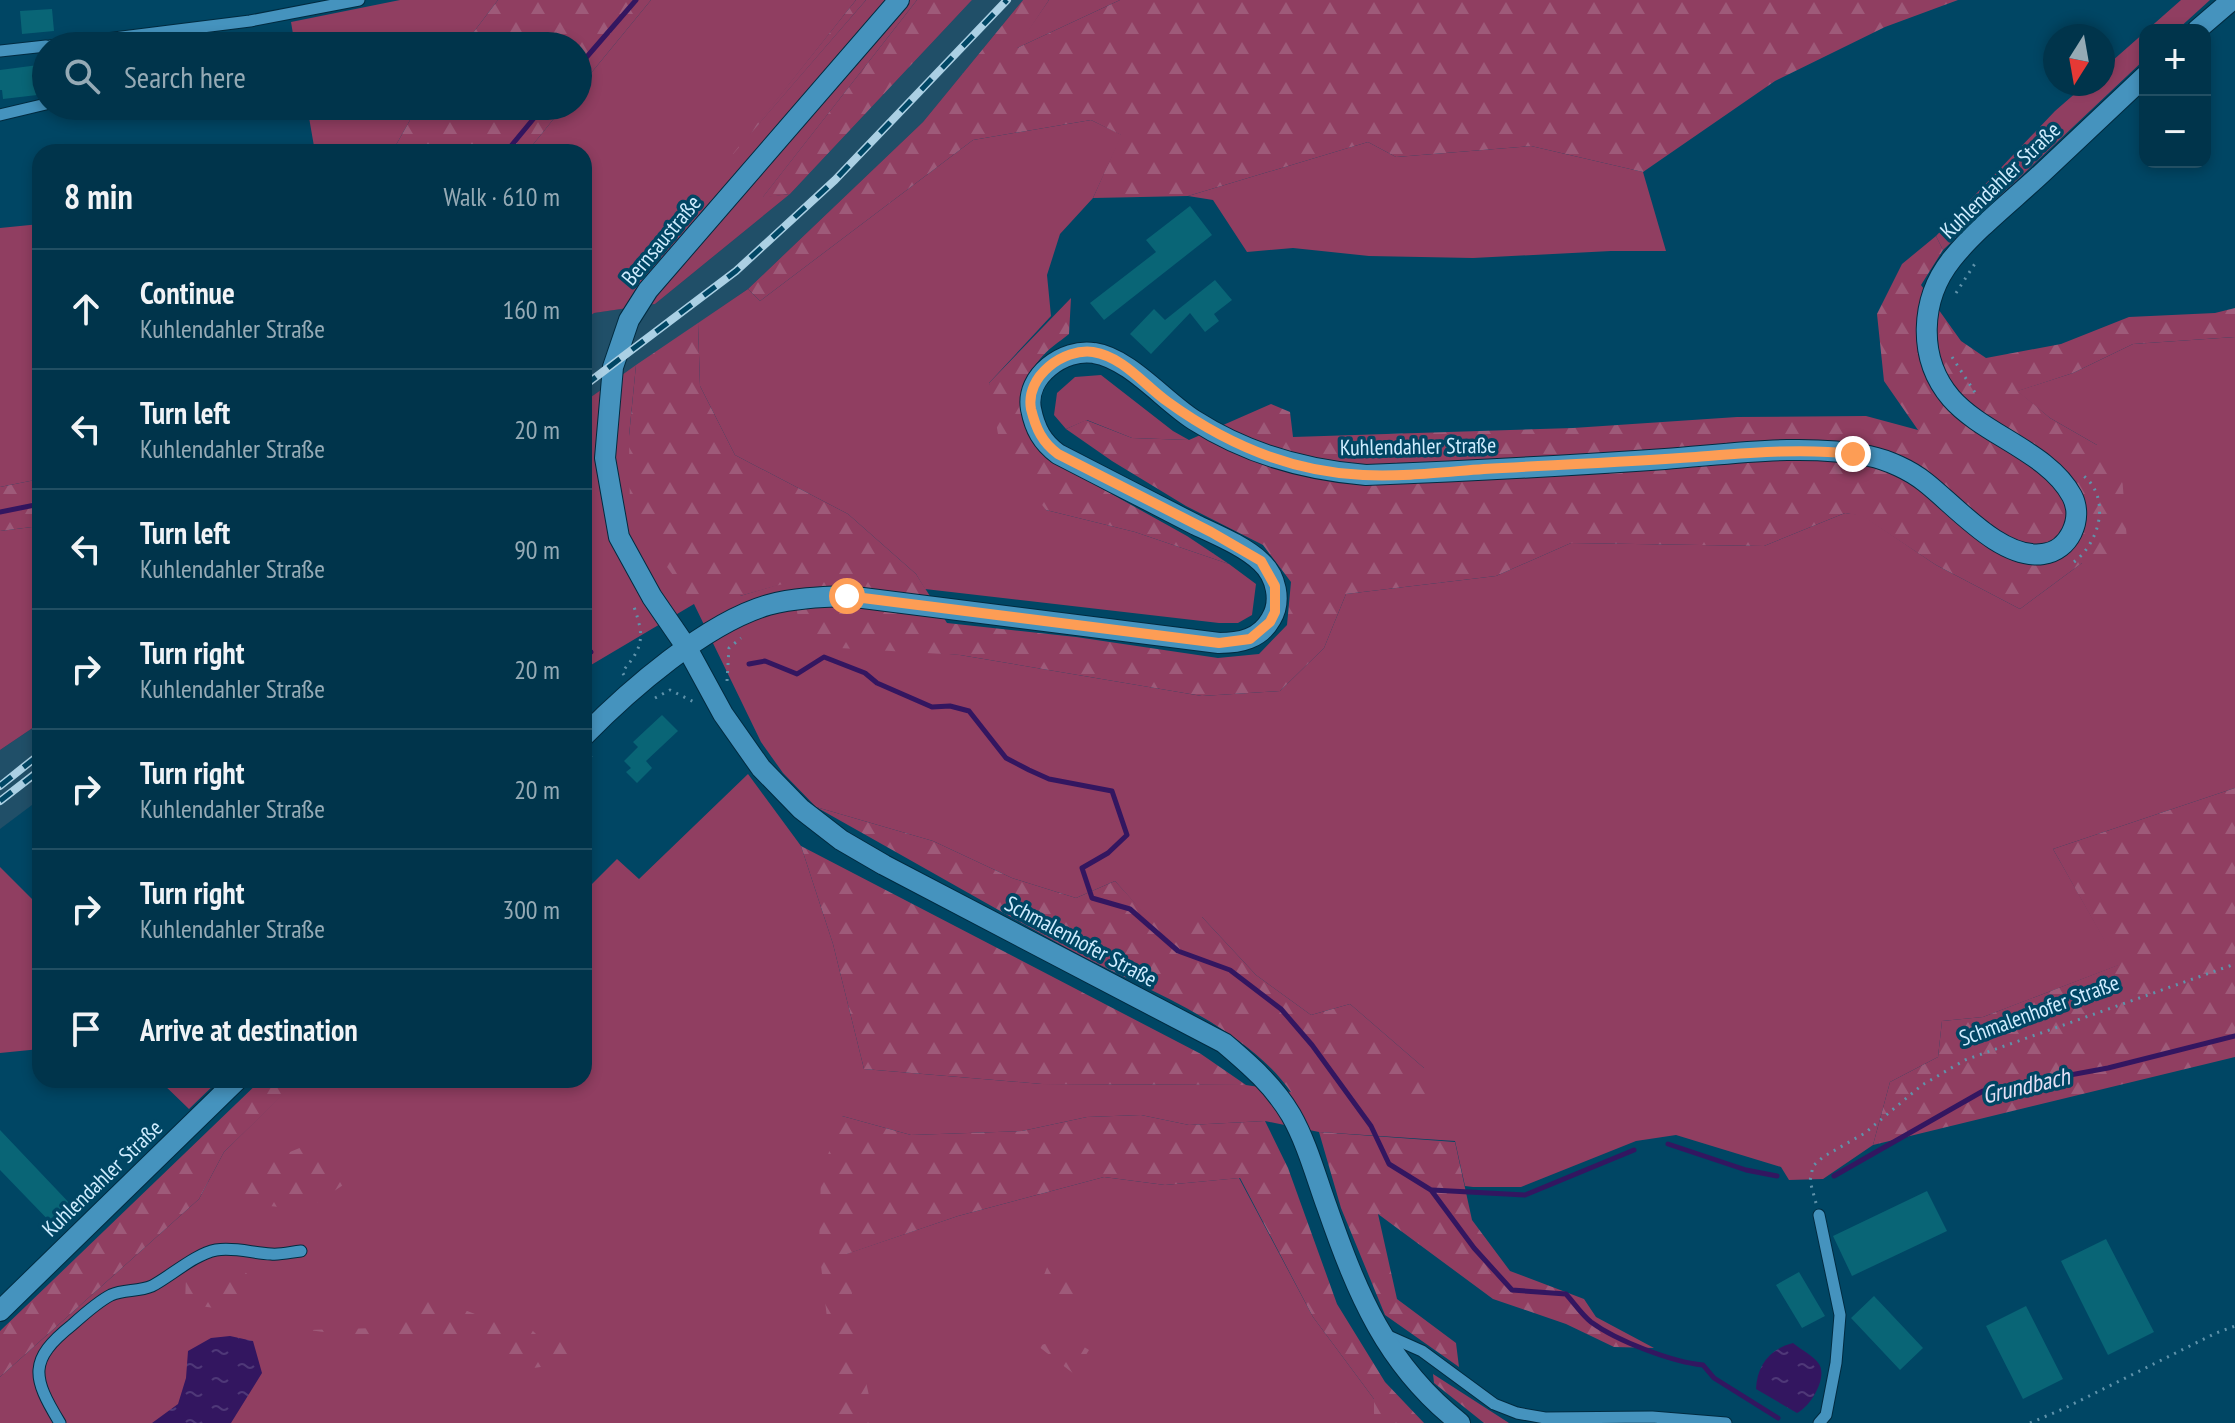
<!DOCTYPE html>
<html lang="en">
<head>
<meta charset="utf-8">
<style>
	body { margin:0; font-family:"PT Sans Narrow",sans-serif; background:#0e3f55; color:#f1f3f6 }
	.controls { position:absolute; right:24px; top:24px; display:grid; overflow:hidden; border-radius:16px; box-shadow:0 4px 12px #0003 }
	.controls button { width:72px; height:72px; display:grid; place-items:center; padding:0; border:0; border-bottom:2px solid #224f63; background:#00344b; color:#f1f3f6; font:40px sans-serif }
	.compass { position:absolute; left:2043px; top:24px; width:72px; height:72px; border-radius:50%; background:#00344b; box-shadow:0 4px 12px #0003; rotate:191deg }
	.stop { position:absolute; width:24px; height:24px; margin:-18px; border:6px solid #fd9d55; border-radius:50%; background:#fff }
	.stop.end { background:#fd9d55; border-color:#fff; box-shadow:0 2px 8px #0008 }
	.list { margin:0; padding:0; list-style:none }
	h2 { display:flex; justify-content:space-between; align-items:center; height:104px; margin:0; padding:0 32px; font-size:34px }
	h2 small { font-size:26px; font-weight:400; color:#95aab5 }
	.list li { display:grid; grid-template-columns:52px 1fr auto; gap:24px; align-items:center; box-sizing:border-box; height:120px; padding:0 32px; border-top:2px solid #224f63 }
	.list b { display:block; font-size:30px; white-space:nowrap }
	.list p { margin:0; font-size:26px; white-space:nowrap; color:#95aab5 }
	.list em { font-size:26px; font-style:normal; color:#95aab5 }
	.icon { flex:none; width:44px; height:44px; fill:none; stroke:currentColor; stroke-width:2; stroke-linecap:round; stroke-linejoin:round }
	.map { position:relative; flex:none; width:2235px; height:1423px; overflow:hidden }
	.search { position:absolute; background:#00344b; box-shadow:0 4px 12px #0003; left:32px; top:32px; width:560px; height:88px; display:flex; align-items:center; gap:20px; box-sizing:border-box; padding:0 28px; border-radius:44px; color:#95aab5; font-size:30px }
	.panel { position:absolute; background:#00344b; box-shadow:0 4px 12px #0003; left:32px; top:144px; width:560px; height:944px; border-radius:24px }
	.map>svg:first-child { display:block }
	.built { fill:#204f68 }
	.grass { fill:#903e61 }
	.forest { fill:url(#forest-firs) }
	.water { fill:url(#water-ripples) }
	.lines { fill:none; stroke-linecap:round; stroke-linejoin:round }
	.stream { stroke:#331660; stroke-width:5 }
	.building { fill:#096576 }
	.lane-casing { stroke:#002b40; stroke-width:13 }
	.secondary-casing { stroke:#002b40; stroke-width:22 }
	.path { stroke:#5f93ab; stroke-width:3; stroke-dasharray:2 6; stroke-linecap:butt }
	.lane { stroke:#4593be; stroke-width:11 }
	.secondary { stroke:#4593be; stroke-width:20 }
	.rail-casing { stroke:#abd0e4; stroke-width:8 }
	.rail { stroke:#004664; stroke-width:5; stroke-dasharray:15; stroke-linecap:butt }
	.route { stroke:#fd9d55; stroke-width:10 }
	.labels { text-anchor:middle; stroke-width:7; stroke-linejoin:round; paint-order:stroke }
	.street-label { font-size:22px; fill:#ceecfe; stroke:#004664 }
	.water-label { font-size:24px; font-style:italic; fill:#e4dff5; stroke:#004664 }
</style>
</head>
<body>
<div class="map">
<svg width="2235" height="1423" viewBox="0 0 2235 1423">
	<defs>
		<pattern id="forest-firs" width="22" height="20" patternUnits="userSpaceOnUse" patternTransform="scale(2)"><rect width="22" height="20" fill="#903e61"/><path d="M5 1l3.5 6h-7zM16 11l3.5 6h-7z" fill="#9e5a79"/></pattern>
		<pattern id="water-ripples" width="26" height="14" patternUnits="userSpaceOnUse" patternTransform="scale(2)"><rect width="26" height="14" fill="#331660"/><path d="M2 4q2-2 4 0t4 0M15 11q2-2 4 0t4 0" fill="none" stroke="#4f3878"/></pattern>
	</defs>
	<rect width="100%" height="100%" fill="#004664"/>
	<!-- built -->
	<path class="built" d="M972,0H1023L923,122L748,289L584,402V320L593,313L655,304L790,194Z
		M40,723V799L0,829V750Z"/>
	<!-- grass -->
	<path class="grass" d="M400,0H498L463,46H295L291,22Z
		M651,0H856L749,135L866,0H917L763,197L790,194L655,304L594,313L584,320V152H527L564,106H578V89Z
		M1049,0H1120L1015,49Z
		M2181,0H2210L2177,30H2147Z
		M2145,32V59L1943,250L1936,236L2055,111L2086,84H2103V69Z
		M307,106H418L392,152H315Z
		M1091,120L1122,135L1093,198L1060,234L1047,275L1051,316L989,383L1046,510L1135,532L1229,564L1256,584L1252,615L1238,623H1219L925,589L916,574L848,514L735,455L700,386L698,323L748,289L760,301L973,140Z
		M1368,142L1396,157L1531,146L1643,172L1666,251H1611L1473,258L1369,256L1293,248L1247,252L1213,200L1188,196Z
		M40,224V479L0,487V228Z
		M2235,337V788L2053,849L2119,965L1983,1017L1942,1021L1938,1057L1890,1082L1873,1145L1823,1179L1789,1180L1781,1167L1676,1135L1636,1141L1521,1187H1473L1465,1186L1455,1141L1319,1132L1265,1121L1189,1125L1141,1115L1087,1117L1022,1131L911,1135L842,1116L846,1254L958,1216L1104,1177L1165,1185L1239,1178L1313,1317L1374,1399V1423H0V1377L199,1199L224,1152L291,1086L287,1080H584V892L617,859L639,879L748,774L801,846L833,944L864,1069L1042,1084L1246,1085L1291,1092L1424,1068L1350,1004L1311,1015L1256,975L1202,917L1148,918L1115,881L1076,898L1012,878L933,841L816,807L783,773L761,742L694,604L591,665H584V402L636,365L629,436L740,596L790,581L895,649L960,655L1202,696L1280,691L1324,648L1346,594L1496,576L1571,543L1764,546L1845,513L1862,515L1936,565L2020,609L2082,563L2097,445L2050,418L2017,391L2073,373L2133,344Z
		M1101,375L1173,431L1189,440L1132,438L1087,420L1066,429L1054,415L1057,393L1075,377Z
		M40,526V723L0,750V531Z
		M0,867L40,907V1049L0,1053Z
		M159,1080H219L189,1109Z"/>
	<!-- forest -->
	<path class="forest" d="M498,0H651L578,89V46H463Z
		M856,0H866L728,160Z
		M917,0H972L790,194L762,198Z
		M1023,0H1049L1017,48L1120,0H1958L1885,27L1775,81L1643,172L1531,146L1396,157L1368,142L1188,196L1093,198L1121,135L1091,120L973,140L760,301L748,289L923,122Z
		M418,106H564L527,152H392Z
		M1936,236L1943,250L1921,285L1961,341L1986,358L2061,344L2129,317L2215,313L2235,308V337L2133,344L2073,373L2018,391L2050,418L2097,445L2122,475L2127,541L2111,570L2082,563L2020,609L1936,565L1862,516L1845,513L1764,546L1571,543L1496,576L1346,594L1324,648L1280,691L1202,696L960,655L805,646L790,582L740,596L694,604L630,516L629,436L636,365L698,323L700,386L735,455L848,514L916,574L947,623L1076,637L1218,658L1259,654L1287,625L1291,582L1263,545L1186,506L1112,461L1066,429L1086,420L1132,438L1189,440L1271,404L1290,412L1293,437L1573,428L1737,417L1866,416L1918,430L1884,381L1877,314L1902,264Z
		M1071,298L1069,334C1059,342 1048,349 1040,359C1019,383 1017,422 1036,447C1041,454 1050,458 1056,463L1187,536L1229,564L1135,532L1046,510L1001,451L989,383Z
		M40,479V526L0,531V487Z
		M2235,788V1057L1873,1145L1890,1082L1938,1057L1942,1021L1983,1017L2118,965L2053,849Z
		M816,807L933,841L1012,878L1076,898L1115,881L1148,917H1202L1256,975L1311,1015L1350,1004L1424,1068L1429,1101L1291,1092C1241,1022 1140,988 1067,948C983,902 900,854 816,807Z
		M801,846L1201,1054L1246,1085L1042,1084L864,1069L833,944Z
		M261,1080H287L292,1086L224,1152L199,1199L0,1377V1331Z
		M1141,1115L1189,1125L1265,1121L1288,1168L1337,1304L1385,1382L1424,1423H1374V1399L1313,1317L1240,1178L1165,1185L1104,1177L958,1216L847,1254L859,1350L875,1423H839L819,1248L821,1174L842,1116L911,1135L1022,1131L1087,1117Z
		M1319,1132L1455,1142L1472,1220L1510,1271L1584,1299L1596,1317L1654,1348L1614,1347L1566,1324L1493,1299L1378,1214L1397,1299L1456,1343L1459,1367L1385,1315L1341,1208Z
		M302,1147L349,1181L306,1210L235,1202L243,1178L268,1161Z
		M1054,1250L1079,1271L1080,1301H1049L1040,1285Z
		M245,1272L263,1289L222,1309L185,1304L186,1276Z
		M423,1294L475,1314L520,1318L536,1334L567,1340L579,1365L567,1363L527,1369L465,1334L373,1338L308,1330L376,1328Z
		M1068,1337L1089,1350L1074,1374L1038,1346Z
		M1433,1374L1509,1423H1484L1434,1383Z"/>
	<!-- water -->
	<path class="water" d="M230,1336L253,1341L262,1373L231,1423H152L178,1404L186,1378L188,1351L211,1338Z
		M1793,1343C1800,1349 1814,1356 1819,1364C1828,1378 1810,1407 1797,1413L1756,1389C1757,1366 1769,1349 1793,1343Z"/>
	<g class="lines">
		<!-- stream -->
		<path class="stream" d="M578,67L636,0
			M506,152L544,106
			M0,512L40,504
			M584,653L591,652
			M749,664L765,661L797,674L824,657L865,673L877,683L932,707L950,706L969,711L1006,758L1029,770L1049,779L1112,791L1127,835L1108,853L1082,868L1092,898L1130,909L1178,951L1230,970L1281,1009L1312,1045L1371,1126L1389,1164L1431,1190L1474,1248L1512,1290L1566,1294C1574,1303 1582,1315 1591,1322C1617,1341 1672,1362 1703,1365L1714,1378L1778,1418
			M1668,1144L1746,1170L1777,1176
			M1834,1176L1983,1091L2108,1068L2235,1036
			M1432,1190L1525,1195L1634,1150"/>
	</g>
	<!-- building -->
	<path class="building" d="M52,9L54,31L22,34L20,11Z
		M46,64V94L3,99L2,90H0V70Z
		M1190,206L1212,235L1104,320L1090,303L1156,252L1146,240Z
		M1215,280L1232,300L1214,314L1219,321L1205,332L1190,313L1151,354L1130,334L1154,309L1165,320Z
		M662,715L678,731L646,761L652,768L637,783L626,772L631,768L624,761L638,747L633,742Z
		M0,1130L75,1209L56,1228L0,1170Z
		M1927,1191L1947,1231L1852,1276L1833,1236Z
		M2106,1239L2154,1332L2108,1355L2061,1261Z
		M1799,1272L1825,1316L1802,1328L1776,1285Z
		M1874,1296L1923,1348L1900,1370L1851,1318Z
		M2026,1306L2063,1379L2023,1399L1986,1326Z"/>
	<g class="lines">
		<defs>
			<path id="lane" d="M50,46L250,21L359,0
				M164,46L167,33
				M0,51L46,46
				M0,115L46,104
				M1819,1215L1840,1315L1836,1363L1826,1415L1819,1423
				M1386,1335L1422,1351L1494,1404L1517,1413L1545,1418L1652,1417L1726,1423
				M60,1423C32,1377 28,1360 72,1325C82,1316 99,1301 111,1295C124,1289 138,1292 152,1286C171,1276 195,1254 216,1250C235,1247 252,1253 271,1254C281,1255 291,1252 301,1251"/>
			<path id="secondary" d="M899,0L648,290L629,320L613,367L605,458L619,537L652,597L687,648L723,714L761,768L801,809L841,840L884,865L1224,1043C1250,1065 1274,1086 1291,1115C1307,1143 1316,1177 1327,1207C1357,1293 1386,1365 1460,1423
				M2197,30L2232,0
				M584,736C629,690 706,623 768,605C794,598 820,597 847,596L1219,643C1240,643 1260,639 1271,619C1282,601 1276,576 1261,562C1244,546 1217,535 1196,525C1150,501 1104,478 1058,454C1042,442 1035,429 1031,409C1025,376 1064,348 1094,353C1129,358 1164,401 1194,420C1247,454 1304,470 1366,475C1465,471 1565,466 1665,459C1732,454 1803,443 1869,456C1888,460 1910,470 1925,482C1956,506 2001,560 2043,554C2069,551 2084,519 2072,496C2049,452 1983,435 1951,398C1917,358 1920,299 1952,259C1975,230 2013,200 2041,174C2075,142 2110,109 2145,76
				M0,1311L237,1080"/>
		</defs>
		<!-- lane casing -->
		<use href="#lane" class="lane-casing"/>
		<!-- secondary casing -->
		<use href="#secondary" class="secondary-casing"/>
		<!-- path -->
		<path class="path" d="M1956,293L1976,262
			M1952,357L1976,394
			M2074,562C2101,541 2112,495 2080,473
			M624,675L622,672C643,647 645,638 634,607
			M727,681L729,648L741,638
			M655,698L670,690L694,702
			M584,762L593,754
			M1816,1203L1810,1181L1813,1166L1823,1157L1865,1133L1922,1085L1965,1060L2235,964
			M2030,1423L2063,1409L2216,1333L2235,1326"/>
		<!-- lane -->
		<use href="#lane" class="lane"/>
		<!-- secondary -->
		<use href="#secondary" class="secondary"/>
		<defs>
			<path id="rail" d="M584,386L736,271L835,180L1007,0
				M0,786L40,754
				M0,801L40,770"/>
		</defs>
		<!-- rail casing -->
		<use href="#rail" class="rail-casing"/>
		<!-- rail -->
		<use href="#rail" class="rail"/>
	</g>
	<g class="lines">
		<!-- route -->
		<path class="route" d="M847,596L1219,643L1250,639L1270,622L1275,612V586L1261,561L1211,532L1058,454C1042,442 1036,429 1031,409C1025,376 1064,348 1093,352C1124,357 1144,385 1168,402C1226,444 1291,472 1363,475C1403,477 1444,472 1484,469C1555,465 1625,462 1696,457C1748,453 1801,448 1853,454"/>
	</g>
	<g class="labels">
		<!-- street labels -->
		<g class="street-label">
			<text transform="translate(2000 180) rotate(-44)" y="8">Kuhlendahler Straße</text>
			<text transform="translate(661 240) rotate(-50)" y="8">Bernsaustraße</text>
			<text transform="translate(1418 446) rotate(-1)" y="8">Kuhlendahler Straße</text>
			<text transform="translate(1081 941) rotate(28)" y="8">Schmalenhofer Straße</text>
			<text transform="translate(2039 1010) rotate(-20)" y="8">Schmalenhofer Straße</text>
			<text transform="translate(102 1178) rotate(-44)" y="8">Kuhlendahler Straße</text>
		</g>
		<!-- water labels -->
		<g class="water-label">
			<text transform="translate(2026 1086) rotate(-13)" y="8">Grundbach</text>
		</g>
	</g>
</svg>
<div class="controls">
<button>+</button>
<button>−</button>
</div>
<svg class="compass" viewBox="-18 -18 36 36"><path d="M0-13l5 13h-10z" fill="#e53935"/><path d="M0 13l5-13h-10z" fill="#95aab5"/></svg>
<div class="stop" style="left:847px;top:596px"></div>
<div class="stop end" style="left:1853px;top:454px"></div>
<div class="search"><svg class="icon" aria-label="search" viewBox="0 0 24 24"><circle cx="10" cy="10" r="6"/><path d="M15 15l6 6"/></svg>Search here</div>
<section class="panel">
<h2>8 min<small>Walk · 610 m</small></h2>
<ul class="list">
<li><svg class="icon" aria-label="ahead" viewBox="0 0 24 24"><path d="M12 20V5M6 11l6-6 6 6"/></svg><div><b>Continue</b><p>Kuhlendahler Straße</p></div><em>160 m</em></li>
<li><svg class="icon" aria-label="left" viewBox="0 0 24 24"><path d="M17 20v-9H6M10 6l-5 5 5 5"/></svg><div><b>Turn left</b><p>Kuhlendahler Straße</p></div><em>20 m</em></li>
<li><svg class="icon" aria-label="left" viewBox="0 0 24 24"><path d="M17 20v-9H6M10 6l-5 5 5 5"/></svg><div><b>Turn left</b><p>Kuhlendahler Straße</p></div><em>90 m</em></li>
<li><svg class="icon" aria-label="right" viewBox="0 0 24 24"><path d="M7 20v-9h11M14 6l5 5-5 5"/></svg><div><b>Turn right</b><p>Kuhlendahler Straße</p></div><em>20 m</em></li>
<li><svg class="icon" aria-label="right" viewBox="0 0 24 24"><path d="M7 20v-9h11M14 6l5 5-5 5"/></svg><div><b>Turn right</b><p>Kuhlendahler Straße</p></div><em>20 m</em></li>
<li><svg class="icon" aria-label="right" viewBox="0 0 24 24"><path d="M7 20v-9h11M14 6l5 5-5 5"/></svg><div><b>Turn right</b><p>Kuhlendahler Straße</p></div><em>300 m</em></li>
<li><svg class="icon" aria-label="arrive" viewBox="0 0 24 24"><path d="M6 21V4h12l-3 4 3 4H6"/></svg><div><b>Arrive at destination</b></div></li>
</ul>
</section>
</div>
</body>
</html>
